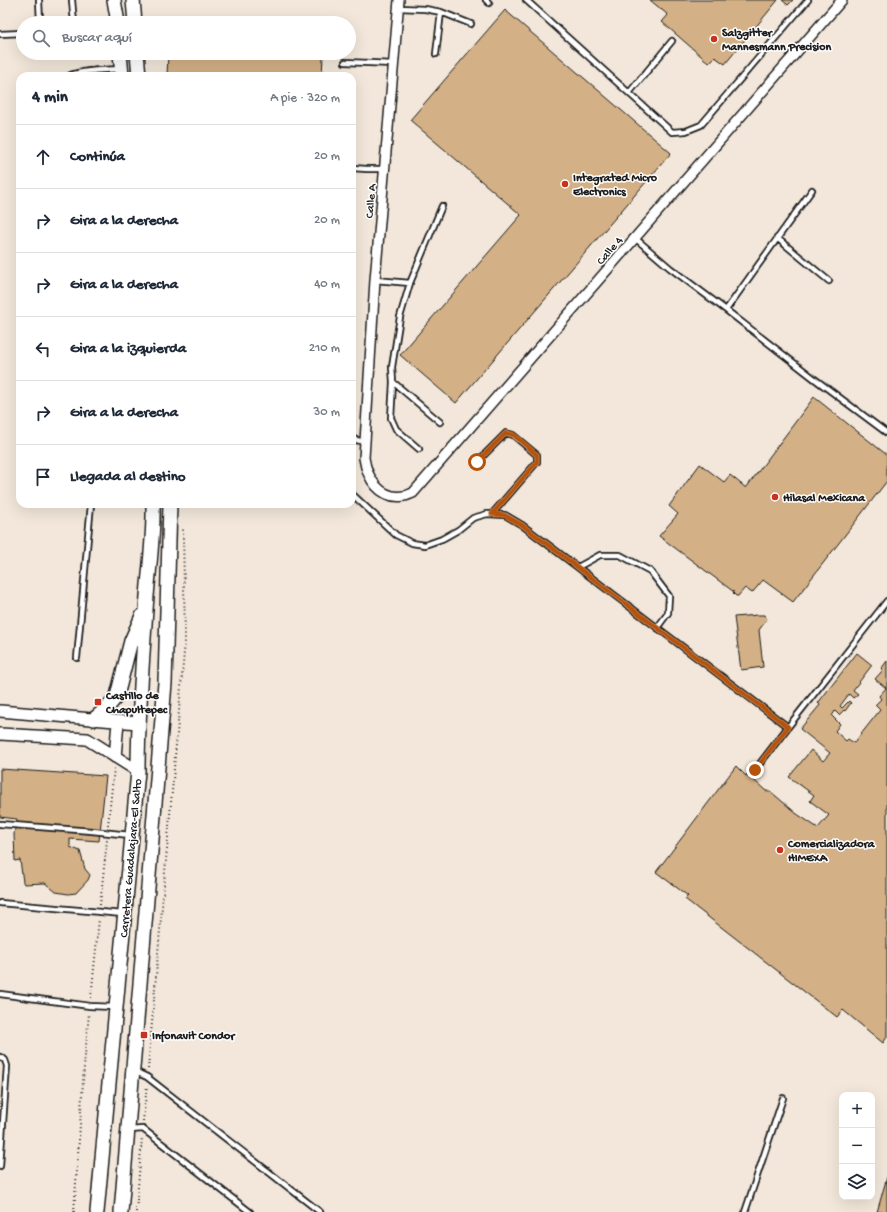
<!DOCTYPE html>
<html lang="es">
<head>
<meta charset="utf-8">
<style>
	body { margin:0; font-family:"Gochi Hand",sans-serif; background:#f6f6f7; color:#1f2937 }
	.controls { position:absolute; right:12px; bottom:12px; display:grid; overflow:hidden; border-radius:8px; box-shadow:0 4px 16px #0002 }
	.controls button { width:36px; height:36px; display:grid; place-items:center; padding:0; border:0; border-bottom:1px solid #e0e1e3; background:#fff; color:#1f2937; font:20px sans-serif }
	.stop { position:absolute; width:12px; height:12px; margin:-9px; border:3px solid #b45309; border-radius:50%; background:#fff }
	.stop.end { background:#b45309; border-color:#fff; box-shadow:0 1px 4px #0008 }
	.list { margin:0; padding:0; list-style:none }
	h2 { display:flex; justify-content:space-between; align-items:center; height:52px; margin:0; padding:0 16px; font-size:17px }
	h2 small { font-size:13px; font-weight:400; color:#747a83 }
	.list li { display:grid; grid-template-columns:26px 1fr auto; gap:12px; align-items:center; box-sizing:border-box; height:64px; padding:0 16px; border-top:1px solid #e0e1e3 }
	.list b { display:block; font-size:15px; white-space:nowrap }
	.list em { font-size:13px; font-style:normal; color:#747a83 }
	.icon { flex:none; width:22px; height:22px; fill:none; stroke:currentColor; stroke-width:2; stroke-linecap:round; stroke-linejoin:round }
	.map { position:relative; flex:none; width:887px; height:1212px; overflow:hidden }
	.search { position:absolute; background:#fff; box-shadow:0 4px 16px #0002; left:16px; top:16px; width:340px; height:44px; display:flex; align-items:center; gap:10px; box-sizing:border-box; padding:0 14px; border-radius:22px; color:#747a83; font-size:15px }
	.panel { position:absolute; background:#fff; box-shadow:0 4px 16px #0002; left:16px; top:72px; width:340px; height:436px; border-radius:12px }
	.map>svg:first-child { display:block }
	.building { fill:#d3b085; stroke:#1c1c1c }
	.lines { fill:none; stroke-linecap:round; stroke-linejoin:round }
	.service-casing { stroke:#1c1c1c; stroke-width:8 }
	.minor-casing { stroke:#1c1c1c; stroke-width:12 }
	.tertiary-casing { stroke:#1c1c1c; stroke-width:14 }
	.secondary-casing { stroke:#1c1c1c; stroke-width:16 }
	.path { stroke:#1c1c1c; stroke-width:2; stroke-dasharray:1 3; stroke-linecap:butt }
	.service { stroke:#fff; stroke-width:4.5 }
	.minor { stroke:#fff; stroke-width:9 }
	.tertiary { stroke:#fff; stroke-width:11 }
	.secondary { stroke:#fff; stroke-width:13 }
	.route { stroke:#b45309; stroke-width:5 }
	.poi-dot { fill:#c8321e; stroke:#fff; stroke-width:1.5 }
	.labels { text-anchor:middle; stroke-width:3; stroke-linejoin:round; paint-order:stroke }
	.poi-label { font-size:12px; font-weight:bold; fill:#1c1c1c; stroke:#fff; text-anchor:start }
	.street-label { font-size:12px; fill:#1c1c1c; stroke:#fff }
</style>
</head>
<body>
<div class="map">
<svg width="887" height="1212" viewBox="0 0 887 1212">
	<rect width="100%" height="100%" fill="#f2e7da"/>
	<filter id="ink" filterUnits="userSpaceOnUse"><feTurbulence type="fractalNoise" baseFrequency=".025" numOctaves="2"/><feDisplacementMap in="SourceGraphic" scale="8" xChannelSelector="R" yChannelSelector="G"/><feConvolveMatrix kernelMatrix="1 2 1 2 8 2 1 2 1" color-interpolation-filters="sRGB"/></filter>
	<g filter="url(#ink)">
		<!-- building -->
		<path class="building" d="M650,0H778L725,64L715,57L709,63L662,22L668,15Z
			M782,0H793L788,5Z
			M505,10L671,153L456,403L400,355L521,215L410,120Z
			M168,53H330V56H323L322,76H167Z
			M814,397L887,455V481L793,602L763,580L752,593L745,588L738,596H736L733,593L734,592L659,536L678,514L669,506L700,464L724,482L730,475L746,488Z
			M758,615H764L767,619L759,630L763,667L741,670L734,617Z
			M857,653L872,665L853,690L858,694L853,698L849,694L840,706L842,708L849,701L851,703L845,711L844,710L839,715L835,711L832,716L840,724L835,731L846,741L848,739L854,743L880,710L875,705L881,699L879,696L886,688L875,679L883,670L881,669L887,661V1037L883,1043L843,1010L837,1017L685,899L688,896L656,872L736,766L746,776L747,774L766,791H770L797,814L818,828L829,815L810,801L814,795L789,777L811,750L823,761L830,753L800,729L820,705L818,703Z
			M0,769L106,776L99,841L70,839V847L80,851L85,869L90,875L88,880L76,893L68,894L56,892L45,883L24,884L23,882L20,860L15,861L14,834L17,819L0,817Z
			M887,1177V1212H877Z"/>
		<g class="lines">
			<defs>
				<path id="service" d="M39,0L40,23
					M72,0L74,23
					M486,0L489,3
					M526,0L672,132L686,131L701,125L808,0
					M399,8L425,9L441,12L471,24
					M0,34L23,33
					M436,54L441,12
					M345,62L394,64
					M69,76C79,70 107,70 120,69
					M629,93L672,41
					M352,168L367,169H385
					M635,238L670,268L726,310L812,190
					M777,238L829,281
					M375,280L410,283L400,317L392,367L393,382L391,418L396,429L419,449
					M410,283L442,206
					M726,310L816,380L887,433
					M393,382L440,422
					M352,439L365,442
					M477,462L506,433L513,435L537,455V462L492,514
					M352,494L396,535L412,543L425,545L442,539L458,530L473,518L487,514L505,515L522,525L788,727
					M578,567L600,555H620L650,571L669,596L668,613L657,628
					M77,658L91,504
					M755,770L788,727L887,601
					M0,824L92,831L130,835
					M0,903L123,914
					M0,994L90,1006L114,1007
					M0,1057L5,1060L7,1066L0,1166
					M134,1071L147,1077L320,1212
					M130,1130L143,1129L250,1212
					M745,1212L783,1098"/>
				<path id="minor" d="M399,0L375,280L364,458C367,478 380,500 404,496C407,496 410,494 413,493L842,0"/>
				<path id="tertiary" d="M0,711L138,723
					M0,734L87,739L138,771
					M115,757L118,722"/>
				<path id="secondary" d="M114,0L118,23
					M133,0L135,23
					M120,53L122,76
					M137,53L139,76
					M94,719L106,709L117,696L131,641L142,616
					M97,1212L138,771C138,718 142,664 146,610C148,575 154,540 153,504
					M121,1212L165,683L170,504"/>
			</defs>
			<!-- service casing -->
			<use href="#service" class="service-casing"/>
			<!-- minor casing -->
			<use href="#minor" class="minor-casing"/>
			<!-- tertiary casing -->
			<use href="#tertiary" class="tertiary-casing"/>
			<!-- secondary casing -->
			<use href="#secondary" class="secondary-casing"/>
			<!-- path -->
			<path class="path" d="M108,825L114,768
				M100,905L107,840
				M91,998L99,919
				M148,1069L185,641L183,529
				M143,1121L147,1086
				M74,1212L84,1067L89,1013
				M136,1212L142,1137"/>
			<!-- service -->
			<use href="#service" class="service"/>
			<!-- minor -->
			<use href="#minor" class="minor"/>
			<!-- tertiary -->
			<use href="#tertiary" class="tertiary"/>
			<!-- secondary -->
			<use href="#secondary" class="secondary"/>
		</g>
	</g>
	<g class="lines" filter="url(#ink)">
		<!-- route -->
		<path class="route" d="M477,462L506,433L514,435L537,455V462L492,514L504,515L522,525L788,727L755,770"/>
	</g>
	<!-- markers -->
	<g class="poi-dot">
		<circle cx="714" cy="39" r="4"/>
		<circle cx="565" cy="184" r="4"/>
		<circle cx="775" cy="497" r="4"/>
		<rect x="94" y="698" width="8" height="8" rx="2"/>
		<circle cx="780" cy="850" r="4"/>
		<rect x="140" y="1031" width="8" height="8" rx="2"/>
	</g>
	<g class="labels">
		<!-- poi labels -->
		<g class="poi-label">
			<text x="722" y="36">Salzgitter<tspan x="722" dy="14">Mannesmann Precision</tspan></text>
			<text x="573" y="181">Integrated Micro<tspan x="573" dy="14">Electronics</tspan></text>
			<text x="783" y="501">Hilasal Mexicana</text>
			<text x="106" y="699">Castillo de<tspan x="106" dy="14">Chapultepec</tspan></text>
			<text x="788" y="847">Comercializadora<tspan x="788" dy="14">HIMEXA</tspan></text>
			<text x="152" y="1039">Infonavit Condor</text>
		</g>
		<!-- street labels -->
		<g class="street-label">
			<text transform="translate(370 201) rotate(-85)" y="4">Calle A</text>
			<text transform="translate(609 250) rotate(-49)" y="4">Calle 4</text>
			<text transform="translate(130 858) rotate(-85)" y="4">Carretera Guadalajara-El Salto</text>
		</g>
	</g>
</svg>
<div class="controls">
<button>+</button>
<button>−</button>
<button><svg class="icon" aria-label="layers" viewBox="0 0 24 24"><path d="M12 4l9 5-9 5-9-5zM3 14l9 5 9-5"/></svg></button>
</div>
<div class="stop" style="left:477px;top:462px"></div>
<div class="stop end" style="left:755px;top:770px"></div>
<div class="search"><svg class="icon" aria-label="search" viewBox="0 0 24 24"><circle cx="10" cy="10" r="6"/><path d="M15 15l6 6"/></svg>Buscar aquí</div>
<section class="panel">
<h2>4 min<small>A pie · 320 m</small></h2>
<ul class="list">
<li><svg class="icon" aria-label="ahead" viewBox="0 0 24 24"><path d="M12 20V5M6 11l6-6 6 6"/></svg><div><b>Continúa</b></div><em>20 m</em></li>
<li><svg class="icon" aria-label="right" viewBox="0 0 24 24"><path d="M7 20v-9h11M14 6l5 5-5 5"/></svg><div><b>Gira a la derecha</b></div><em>20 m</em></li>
<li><svg class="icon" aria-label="right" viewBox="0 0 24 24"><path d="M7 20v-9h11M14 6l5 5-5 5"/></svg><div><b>Gira a la derecha</b></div><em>40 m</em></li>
<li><svg class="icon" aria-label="left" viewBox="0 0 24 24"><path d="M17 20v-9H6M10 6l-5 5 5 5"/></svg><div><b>Gira a la izquierda</b></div><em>210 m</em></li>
<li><svg class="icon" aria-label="right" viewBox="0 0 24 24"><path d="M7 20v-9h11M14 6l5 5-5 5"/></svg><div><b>Gira a la derecha</b></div><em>30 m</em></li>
<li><svg class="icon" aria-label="arrive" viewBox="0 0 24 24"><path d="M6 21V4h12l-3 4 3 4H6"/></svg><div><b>Llegada al destino</b></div></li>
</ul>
</section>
</div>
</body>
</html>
